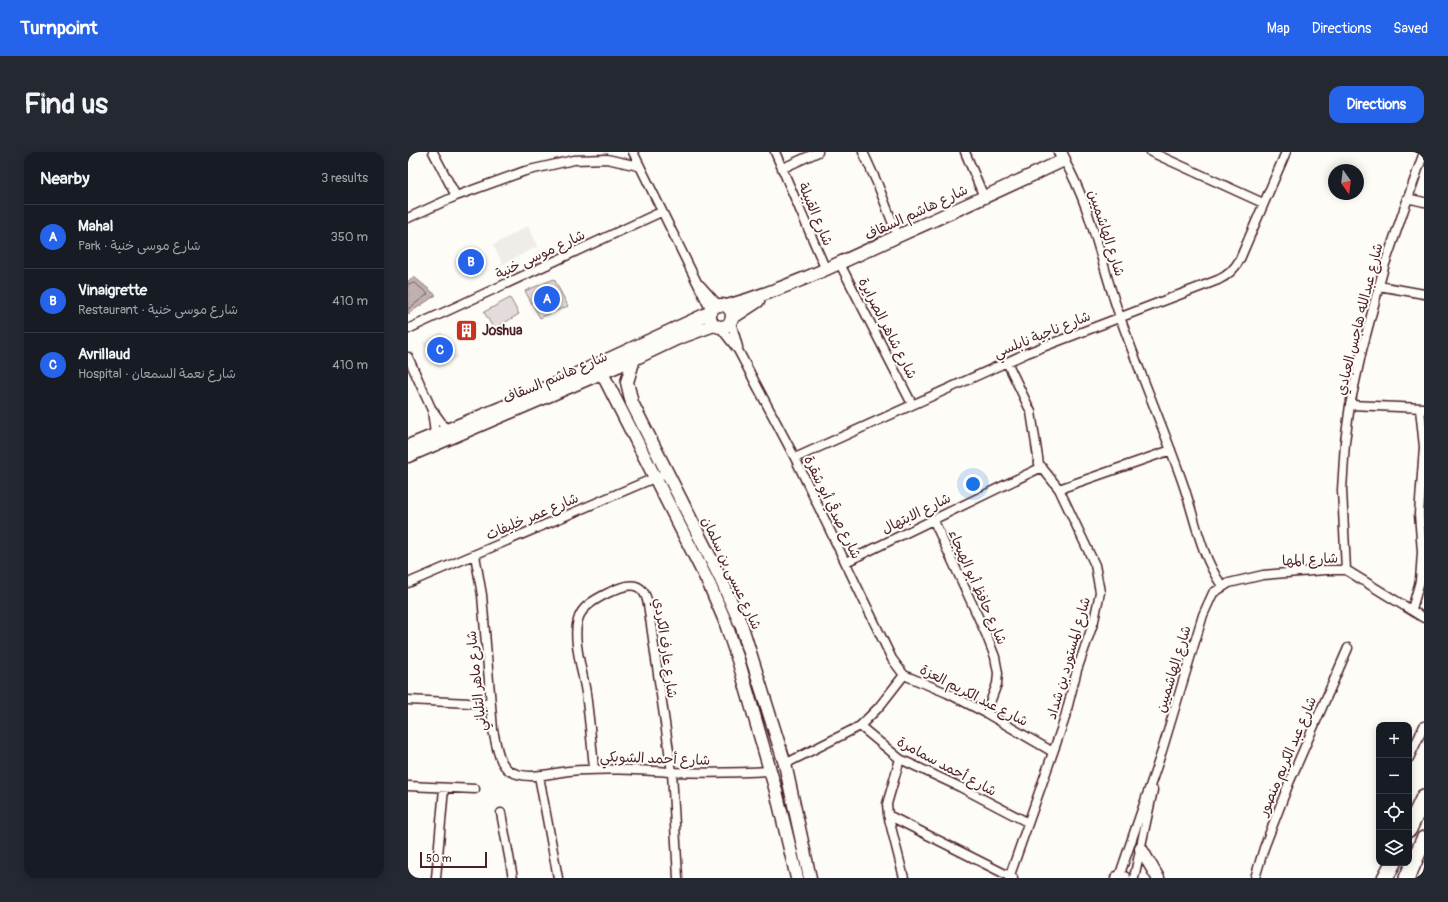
<!DOCTYPE html>
<html lang="en">
<head>
<meta charset="utf-8">
<style>
	body { margin:0; font-family:Pangolin,"Playpen Sans Arabic",sans-serif; background:#242831; color:#f1f3f6 }
	.controls { position:absolute; right:12px; bottom:12px; display:grid; overflow:hidden; border-radius:8px; box-shadow:0 2px 10px #0003 }
	.controls button { width:36px; height:36px; display:grid; place-items:center; padding:0; border:0; border-bottom:1px solid #363941; background:#171b24; color:#f1f3f6; font:20px sans-serif }
	.compass { position:absolute; left:920px; top:12px; width:36px; height:36px; border-radius:50%; background:#171b24; box-shadow:0 2px 10px #0003; rotate:166deg }
	.scale { position:absolute; left:12px; bottom:10px; width:67px; box-sizing:border-box; padding-left:4px; border:2px solid #4a1f2b; border-top:0; font-size:11px; line-height:14px; white-space:nowrap; color:#4a1f2b; -webkit-text-stroke:3px #fdfcf7; paint-order:stroke }
	.you { position:absolute; left:565px; top:332px; width:14px; height:14px; margin:-10px; border:3px solid #fff; border-radius:50%; background:#1a73e8; box-shadow:0 0 0 6px #1a73e833 }
	.badge { display:grid; place-items:center; width:26px; height:26px; border-radius:50%; background:#2563eb; color:#fff; font-size:13px; font-weight:700 }
	.pin { position:absolute; translate:-50% -50%; border:2px solid #fff; box-shadow:0 1px 4px #0006 }
	.list { margin:0; padding:0; list-style:none }
	h2 { display:flex; justify-content:space-between; align-items:center; height:52px; margin:0; padding:0 16px; font-size:17px }
	h2 small { font-size:13px; font-weight:400; color:#9ea1a6 }
	.list li { display:grid; grid-template-columns:26px 1fr auto; gap:12px; align-items:center; box-sizing:border-box; height:64px; padding:0 16px; border-top:1px solid #363941 }
	.list b { display:block; font-size:15px; white-space:nowrap }
	.list p { margin:0; font-size:13px; white-space:nowrap; color:#9ea1a6 }
	.list em { font-size:13px; font-style:normal; color:#9ea1a6 }
	.icon { flex:none; width:22px; height:22px; fill:none; stroke:currentColor; stroke-width:2; stroke-linecap:round; stroke-linejoin:round }
	.map { position:relative; flex:none; width:1016px; height:726px; overflow:hidden; border-radius:12px }
	header { display:flex; align-items:center; gap:24px; box-sizing:border-box; height:56px; padding:0 20px; background:#2563eb; color:#fff }
	header strong { font-size:19px }
	nav { display:flex; gap:22px; margin-inline-start:auto; font-size:14px }
	.intro { display:flex; align-items:center; justify-content:space-between; box-sizing:border-box; height:96px; padding:0 24px }
	h1 { margin:0; font-size:28px }
	.button { padding:10px 18px; border-radius:12px; background:#2563eb; color:#fff; font-size:14px; font-weight:700 }
	main { display:flex; gap:24px; padding:0 24px }
	aside { flex:1; background:#171b24; border-radius:12px; box-shadow:0 2px 10px #0003 }
	.map>svg:first-child { display:block }
	.built { fill:#f0ece8 }
	.green { fill:#e3dcda; stroke:#967e82 }
	.water { fill:#c0b1b1; stroke:#91777b }
	.lines { fill:none; stroke-linecap:round; stroke-linejoin:round }
	.shore { stroke:#795961; stroke-width:1 }
	.street-casing { stroke:#4a1f2b; stroke-width:11 }
	.secondary-casing { stroke:#4a1f2b; stroke-width:15 }
	.highway-casing { stroke:#4a1f2b; stroke-width:18 }
	.street { stroke:#fdfcf7; stroke-width:8 }
	.secondary { stroke:#fdfcf7; stroke-width:12 }
	.highway { stroke:#fdfcf7; stroke-width:15 }
	.labels { text-anchor:middle; stroke-width:4; stroke-linejoin:round; paint-order:stroke }
	.street-label { font-size:14px; fill:#4a1f2b; stroke:#fdfcf7 }
	.poi-label { font-size:14px; font-weight:bold; fill:#4a1f2b; stroke:#fdfcf7; text-anchor:start }
</style>
</head>
<body>
<header>
<strong>Turnpoint</strong>
<nav><a>Map</a><a>Directions</a><a>Saved</a></nav>
</header>
<div class="intro"><h1>Find us</h1><a class="button">Directions</a></div>
<main>
<aside>
<h2>Nearby<small>3 results</small></h2>
<ul class="list">
<li><span class="badge">A</span><div><b>Mahal</b><p>Park · شارع موسى خنية</p></div><em>350 m</em></li>
<li><span class="badge">B</span><div><b>Vinaigrette</b><p>Restaurant · شارع موسى خنية</p></div><em>410 m</em></li>
<li><span class="badge">C</span><div><b>Avrillaud</b><p>Hospital · شارع نعمة السمعان</p></div><em>410 m</em></li>
</ul>
</aside>
<div class="map">
<svg width="1016" height="726" viewBox="0 0 1016 726">
	<rect width="100%" height="100%" fill="#fdfcf7"/>
	<filter id="ink" filterUnits="userSpaceOnUse"><feTurbulence type="fractalNoise" baseFrequency=".025" numOctaves="2"/><feDisplacementMap in="SourceGraphic" scale="8" xChannelSelector="R" yChannelSelector="G"/><feConvolveMatrix kernelMatrix="1 2 1 2 8 2 1 2 1" color-interpolation-filters="sRGB"/></filter>
	<g filter="url(#ink)">
		<!-- built -->
		<path class="built" d="M120,74L130,94L95,112L85,93Z
			M33,180L50,205L30,216L14,191Z"/>
		<!-- green -->
		<path class="green" d="M146,127L160,154L132,166L117,139Z
			M102,146L111,162L86,177L76,160Z"/>
		<!-- water -->
		<path class="water" d="M6,125L28,143L0,162V129Z"/>
		<g class="lines">
			<!-- shore -->
			<path class="shore" d="M0,132L7,131L20,142L0,157"/>
			<defs>
				<path id="street" d="M25,0L48,44
					M225,0L303,159
					M367,0L418,118
					M455,0L470,33L490,85
					M557,0L576,45
					M743,0L855,51
					M656,8C684,56 693,112 712,165C731,219 754,272 773,326C787,364 791,400 814,434
					M375,16L410,0
					M999,46L1016,50
					M0,66L48,44L117,19L166,8L199,7L230,14
					M432,112L504,252
					M292,133L310,153
					M971,134L1016,142
					M323,170L330,195
					M312,175L330,198L387,306L484,507L496,523L539,541L578,561L645,600
					M0,177L253,60
					M0,205L23,256L41,281
					M599,210L623,260L631,312L651,337L687,413L692,440L686,469L669,518L656,569L601,726
					M942,253L1016,256
					M24,258L27,282L30,286
					M387,306L619,201L810,128C821,123 827,117 832,107L878,0
					M651,337L763,298
					M525,367L578,482L587,505L590,521L589,532L578,561
					M67,403L74,443L85,578C88,590 90,612 102,619C119,629 143,621 161,619C195,616 228,618 262,620C295,621 328,621 362,619
					M438,410L634,315
					M938,418L934,338L937,290L942,253L954,198L976,115L1016,0
					M0,431L258,321
					M1004,457L1012,429L1014,400L1011,362L1016,295L1012,257
					M0,548L82,552
					M452,574L492,607L552,635L619,670
					M1001,606L1016,574
					M492,607L479,652L480,663L496,726
					M377,612L452,574L471,555L496,523
					M186,617C184,592 181,566 178,541C175,520 163,485 171,465C175,454 188,447 198,442C217,432 235,426 240,452L264,620L270,726
					M131,624L150,726
					M0,634L67,637
					M93,661L105,726
					M480,663L605,726
					M711,725L753,602L795,463L805,441L821,431L855,423L917,418H938L1016,466
					M28,726L36,636
					M726,726L745,638
					M847,726L856,696L881,631L940,496"/>
				<path id="secondary" d="M302 164a11 11 0 1 1 22 0a11 11 0 1 1-22 0Z
					M319,154C379,137 434,110 490,84C546,59 601,34 656,8L652,0
					M324,166L350,149
					M226,207L219,230L224,251L313,427L334,475L377,612L402,726
					M194,221L302,434L317,469L331,511L368,639L389,726
					M0,294L110,249L303,160
					M0,304L226,207L268,187L306,173
					M733,697L750,726
					M709,726H716"/>
				<path id="highway" d="M1001,677L1016,645
					M977,726L985,711
					M999,726L1016,687"/>
			</defs>
			<!-- street casing -->
			<use href="#street" class="street-casing"/>
			<!-- secondary casing -->
			<use href="#secondary" class="secondary-casing"/>
			<!-- highway casing -->
			<use href="#highway" class="highway-casing"/>
			<!-- street -->
			<use href="#street" class="street"/>
			<!-- secondary -->
			<use href="#secondary" class="secondary"/>
			<!-- highway -->
			<use href="#highway" class="highway"/>
		</g>
	</g>
	<!-- icons -->
	<defs>
		<symbol id="building-square" viewBox="-11 -11 22 22"><rect x="-9" y="-9" width="18" height="18" rx="4" fill="#c8321e" stroke="#fdfcf7"/><path d="M-4-6H4V6H1V3H-1V6H-4ZM-2.5-4.3h1.7v1.8h-1.7ZM.8-4.3h1.7v1.8H.8ZM-2.5-1h1.7V.8h-1.7ZM.8-1h1.7V.8H.8Z" fill="#fff"/></symbol>
	</defs>
	<g fill-rule="evenodd">
		<use href="#building-square" x="46" y="166" width="25" height="25"/>
	</g>
	<g class="labels">
		<!-- street labels -->
		<g class="street-label">
			<text transform="translate(508 60) rotate(-25)" y="5">شارع هاشم السقاف</text>
			<text transform="translate(408 62) rotate(67)" y="5">شارع القبيلة</text>
			<text transform="translate(699 81) rotate(72)" y="5">شارع الهاشميين</text>
			<text transform="translate(132 102) rotate(-25)" y="5">شارع موسى خنية</text>
			<text transform="translate(951 167) rotate(-76)" y="5">شارع عبدالله هاجس العبادي</text>
			<text transform="translate(480 176) rotate(63)" y="5">شارع شاهر الصرايرة</text>
			<text transform="translate(634 182) rotate(-22)" y="5">شارع ناجية نابلسي</text>
			<text transform="translate(147 225) rotate(-23)" y="5">شارع هاشم السقاف</text>
			<text transform="translate(425 355) rotate(64)" y="5">شارع صدقي أبو شقرة</text>
			<text transform="translate(508 361) rotate(-26)" y="5">شارع الابتهال</text>
			<text transform="translate(124 364) rotate(-23)" y="5">شارع عمر خليفات</text>
			<text transform="translate(902 407) rotate(-3)" y="5">شارع المها</text>
			<text transform="translate(324 421) rotate(65)" y="5">شارع عيسى بن سلمان</text>
			<text transform="translate(570 435) rotate(66)" y="5">شارع حافظ أبو الهيجاء</text>
			<text transform="translate(258 496) rotate(82)" y="5">شارع عارف الكردي</text>
			<text transform="translate(660 506) rotate(-74)" y="5">شارع المستورد بن شداد</text>
			<text transform="translate(765 517) rotate(-73)" y="5">شارع الهاشميين</text>
			<text transform="translate(68 529) rotate(-96)" y="5">شارع ماهر التلباني</text>
			<text transform="translate(566 543) rotate(27)" y="5">شارع عبد الكريم العزة</text>
			<text transform="translate(879 604) rotate(-67)" y="5">شارع عبد الكريم منصور</text>
			<text transform="translate(247 606) rotate(2)" y="5">شارع أحمد الشوبكي</text>
			<text transform="translate(539 614) rotate(28)" y="5">شارع أحمد سمامرة</text>
		</g>
		<!-- poi labels -->
		<g class="poi-label">
			<text x="74" y="183">Joshua</text>
		</g>
	</g>
</svg>
<div class="controls">
<button>+</button>
<button>−</button>
<button><svg class="icon" aria-label="locate" viewBox="0 0 24 24"><circle cx="12" cy="12" r="6"/><path d="M12 2v4M12 18v4M2 12h4M18 12h4"/></svg></button>
<button><svg class="icon" aria-label="layers" viewBox="0 0 24 24"><path d="M12 4l9 5-9 5-9-5zM3 14l9 5 9-5"/></svg></button>
</div>
<svg class="compass" viewBox="-18 -18 36 36"><path d="M0-13l5 13h-10z" fill="#e53935"/><path d="M0 13l5-13h-10z" fill="#9ea1a6"/></svg>
<div class="scale">50 m</div>
<div class="you"></div>
<div class="pin badge" style="left:139px;top:147px">A</div>
<div class="pin badge" style="left:63px;top:110px">B</div>
<div class="pin badge" style="left:32px;top:198px">C</div>
</div>
</main>
</body>
</html>
